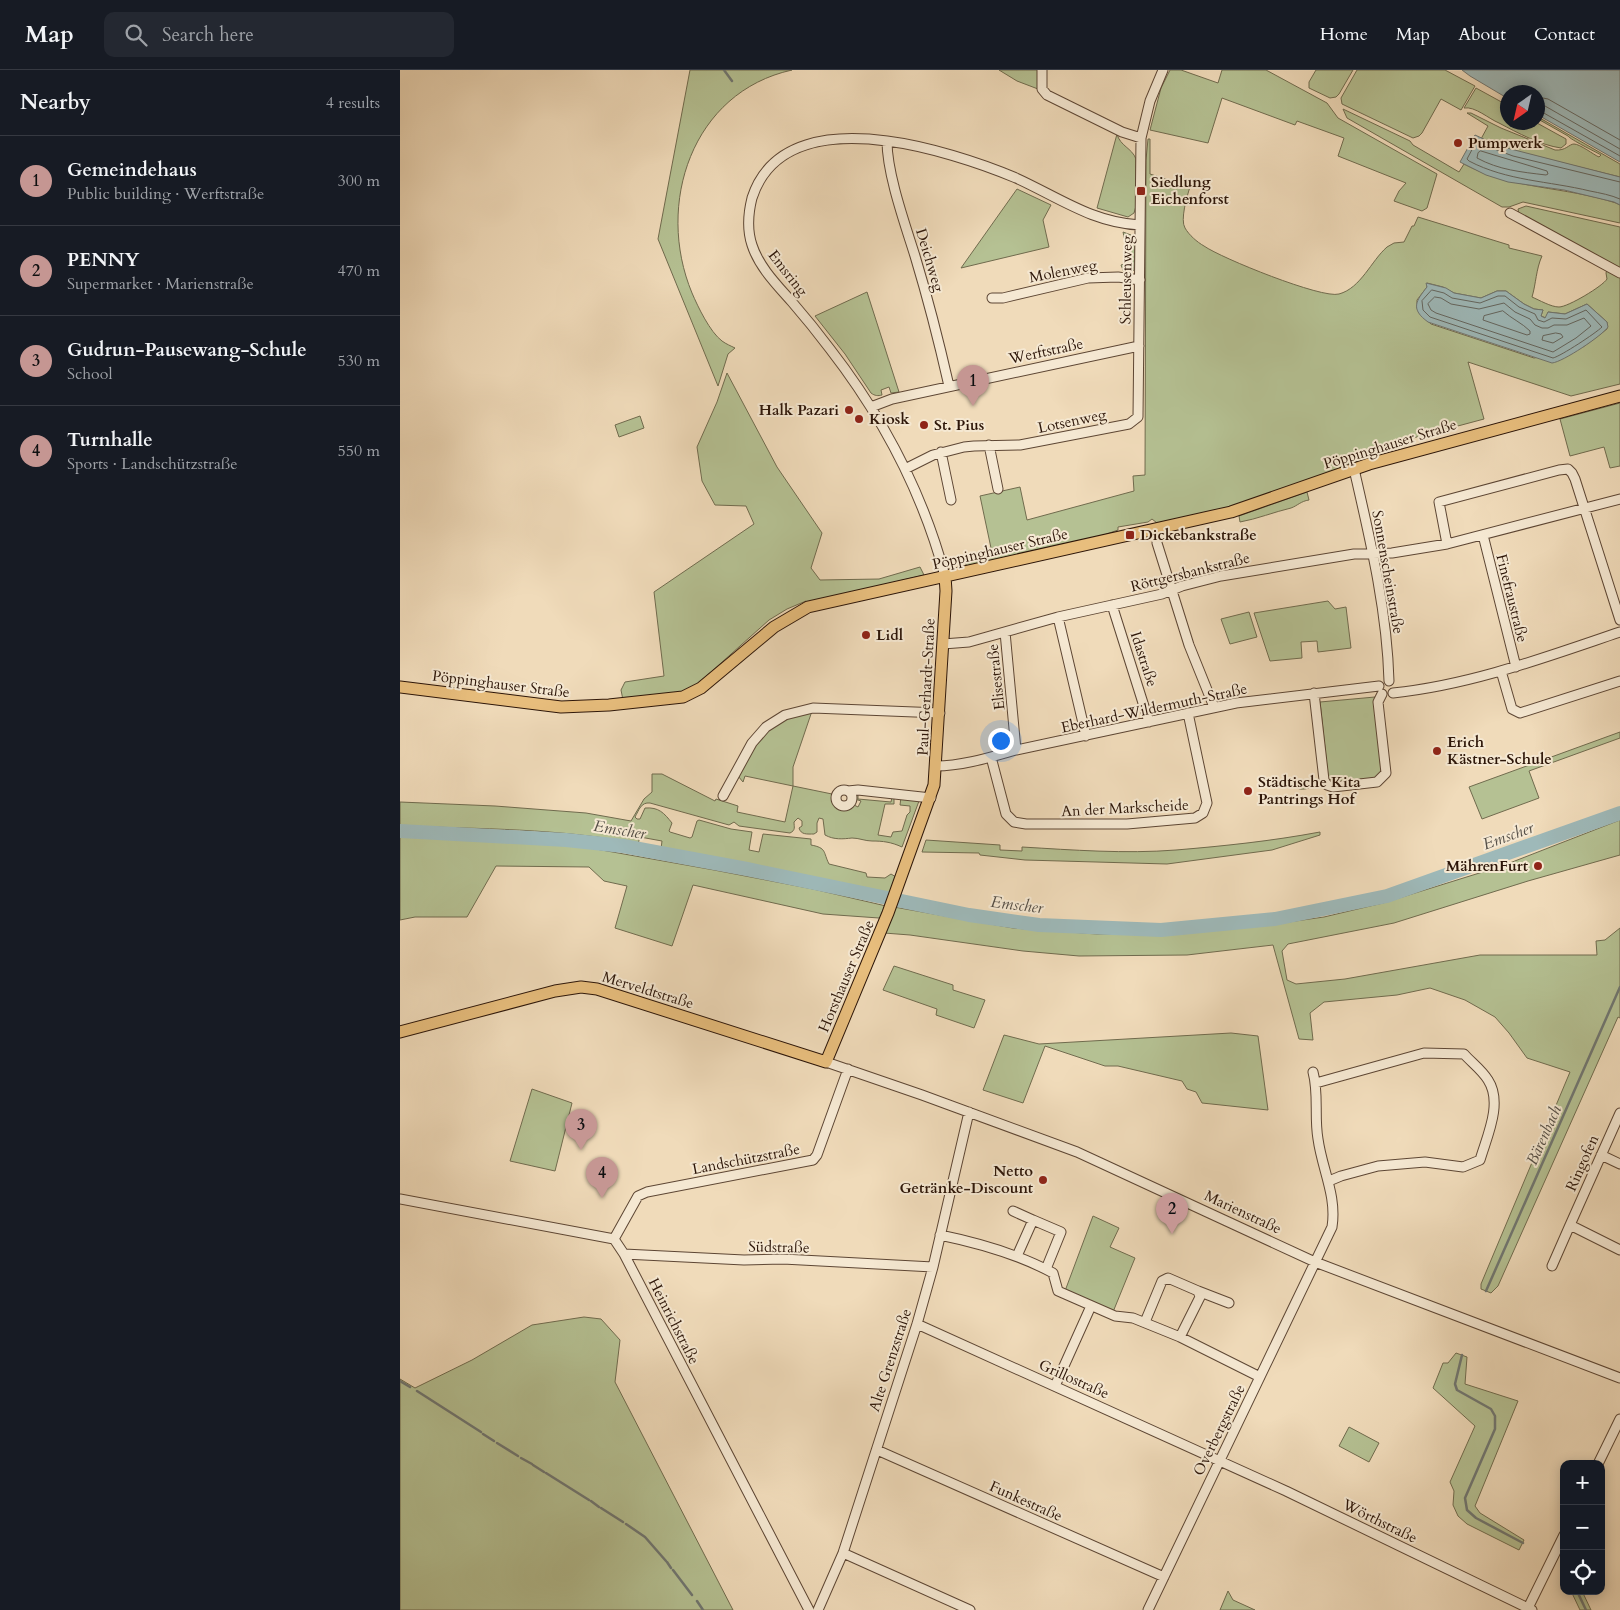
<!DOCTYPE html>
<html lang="en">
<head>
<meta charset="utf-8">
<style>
	body { margin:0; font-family:Cardo,serif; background:#242831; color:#f1f3f6 }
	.controls { position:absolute; right:15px; bottom:15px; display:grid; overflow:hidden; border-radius:10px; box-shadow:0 2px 12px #0003 }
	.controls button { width:45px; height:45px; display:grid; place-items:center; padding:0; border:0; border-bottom:1px solid #363941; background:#171b24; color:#f1f3f6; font:25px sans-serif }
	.compass { position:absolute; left:1100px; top:15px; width:45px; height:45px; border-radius:50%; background:#171b24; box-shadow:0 2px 12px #0003; rotate:214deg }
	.you { position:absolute; left:600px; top:670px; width:18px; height:18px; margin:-12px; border:4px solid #fff; border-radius:50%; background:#1a73e8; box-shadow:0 0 0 8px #1a73e833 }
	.badge { display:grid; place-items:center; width:32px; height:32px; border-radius:50%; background:#c59692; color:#111; font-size:16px; font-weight:700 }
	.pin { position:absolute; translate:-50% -41px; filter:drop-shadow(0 1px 2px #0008) }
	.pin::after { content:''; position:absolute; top:26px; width:18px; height:15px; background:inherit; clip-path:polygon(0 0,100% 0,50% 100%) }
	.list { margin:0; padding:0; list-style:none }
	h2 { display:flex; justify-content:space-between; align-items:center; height:65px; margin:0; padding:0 20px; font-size:21px }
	h2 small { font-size:16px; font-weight:400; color:#9ea1a6 }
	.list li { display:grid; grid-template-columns:32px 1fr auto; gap:15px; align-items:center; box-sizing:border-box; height:90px; padding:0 20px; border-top:1px solid #363941 }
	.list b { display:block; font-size:19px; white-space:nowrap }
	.list p { margin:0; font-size:16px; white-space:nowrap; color:#9ea1a6 }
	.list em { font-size:16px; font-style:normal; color:#9ea1a6 }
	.icon { flex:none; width:28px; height:28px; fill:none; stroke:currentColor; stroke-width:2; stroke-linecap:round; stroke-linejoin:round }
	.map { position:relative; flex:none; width:1220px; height:1540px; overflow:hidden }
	header { display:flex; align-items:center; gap:30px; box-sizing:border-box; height:70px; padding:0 25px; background:#171b24; border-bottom:1px solid #363941 }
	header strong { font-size:24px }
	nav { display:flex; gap:28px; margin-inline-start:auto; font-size:18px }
	.search { width:350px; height:45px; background:#242831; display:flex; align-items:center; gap:12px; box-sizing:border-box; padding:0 18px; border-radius:10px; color:#9ea1a6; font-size:19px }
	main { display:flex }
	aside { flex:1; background:#171b24 }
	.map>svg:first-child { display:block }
	.green { fill:#b5c193; stroke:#706b4e; fill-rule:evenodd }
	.water { fill:#9eb9b9; stroke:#707772 }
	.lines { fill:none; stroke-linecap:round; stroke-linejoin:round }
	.shore { stroke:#656760; stroke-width:1 }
	.stream { stroke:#707772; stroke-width:2.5 }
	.river { stroke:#9eb9b9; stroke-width:14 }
	.minor-casing { stroke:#5d4634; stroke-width:11 }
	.major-casing { stroke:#2c1508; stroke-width:13 }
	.minor { stroke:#f5e8d2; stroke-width:9 }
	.major { stroke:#e8be7d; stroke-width:11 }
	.poi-dot { fill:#8f2418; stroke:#f5e8d2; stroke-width:2 }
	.labels { text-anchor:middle; stroke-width:4; stroke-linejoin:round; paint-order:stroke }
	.poi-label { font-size:15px; font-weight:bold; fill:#2c1508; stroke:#f5e8d2; text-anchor:start }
	.street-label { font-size:15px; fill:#2c1508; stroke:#f5e8d2 }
	.water-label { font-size:16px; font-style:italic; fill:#544e46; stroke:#f5e8d2 }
</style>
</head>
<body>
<header>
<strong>Map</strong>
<div class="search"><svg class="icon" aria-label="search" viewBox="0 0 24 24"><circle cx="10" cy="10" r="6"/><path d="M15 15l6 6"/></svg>Search here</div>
<nav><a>Home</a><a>Map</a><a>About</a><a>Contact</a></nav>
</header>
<main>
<aside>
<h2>Nearby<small>4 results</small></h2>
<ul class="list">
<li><span class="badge">1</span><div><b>Gemeindehaus</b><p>Public building · Werftstraße</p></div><em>300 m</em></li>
<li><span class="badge">2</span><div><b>PENNY</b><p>Supermarket · Marienstraße</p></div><em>470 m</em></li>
<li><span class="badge">3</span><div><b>Gudrun-Pausewang-Schule</b><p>School</p></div><em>530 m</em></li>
<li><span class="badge">4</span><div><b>Turnhalle</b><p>Sports · Landschützstraße</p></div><em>550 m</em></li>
</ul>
</aside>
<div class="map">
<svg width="1220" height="1540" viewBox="0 0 1220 1540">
	<rect width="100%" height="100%" fill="#f0dbba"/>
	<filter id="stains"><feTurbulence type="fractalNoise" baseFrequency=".004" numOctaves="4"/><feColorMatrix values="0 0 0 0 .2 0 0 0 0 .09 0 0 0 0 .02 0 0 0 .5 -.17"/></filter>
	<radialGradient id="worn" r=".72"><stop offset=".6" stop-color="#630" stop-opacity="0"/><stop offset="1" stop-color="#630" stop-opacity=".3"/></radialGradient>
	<!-- green -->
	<path class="green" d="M290,0H392C292,22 255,134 292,223C298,237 310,262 322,271C326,274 331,276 335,278L328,284L318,316L258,169Z
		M599,0H639L638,19L617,11Z
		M770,0H781L818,13L822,0H866L927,33L938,48L1037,104L1027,138L1022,141L994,131L999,121L1006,113L938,86L944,68L897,51L895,55L822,28L808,73L750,60L761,18Z
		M916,0H953L939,24L936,27L930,28L909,18V12Z
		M957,0H1045L1075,16L1061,40L1041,29L1022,63L1019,66L1013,68L942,34L941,28Z
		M1076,18L1107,35L1108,52L1137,53L1166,69V74L1161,78C1140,75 1118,63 1099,53C1089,49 1075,36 1064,38Z
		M943,39L1010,71L1013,75L1059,102L1064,94C1113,120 1164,116 1216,133L1220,135V153L1123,132L1109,137H1102L947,48Z
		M1067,43H1071L1101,58L1155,80C1166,81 1169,74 1174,74C1180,74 1194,85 1199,87L1201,85C1194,81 1171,70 1168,66L1138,49V47L1220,94V107L1114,81L1085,71L1081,69L1088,56Z
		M717,64C720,76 732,78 736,89V136L734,143L728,147L697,138Z
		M748,69H750V104L790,117C787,126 780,150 785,158C789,165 797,172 804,176C821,188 922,229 939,224C961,218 971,191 987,177L994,173L1004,172L1012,156H1014L1018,147L1109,175V178L1142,186C1136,199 1136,214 1132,227C1139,230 1151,237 1159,237C1168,237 1203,216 1207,209L1206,203L1207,199L1220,206V314L1171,326L1068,292L1084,349L1013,368L967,383L964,384V389L945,395L944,398L839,435L757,453L752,449L748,452L718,457V460L704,465L566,496V486L591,478L580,426L620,417L627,450L734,421L733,406L745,405L746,90ZM1027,213L1043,217L1054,223L1081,228L1097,221H1106L1124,234L1134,239L1143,240L1141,246L1146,248L1148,242L1165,244L1187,234L1207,252V259L1183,277L1134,288L1031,254L1021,245L1017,238V230L1027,217Z
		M617,119L651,135L643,150L649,177L561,198Z
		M1126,136L1220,157V198L1119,144L1118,139Z
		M723,162L731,165L735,173L734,200L729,205H725L721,195L727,193L724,181L727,180Z
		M467,222L499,322L491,323L489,317L481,320L482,325C478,326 475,326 471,323L445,284L415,246Z
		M327,303L377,397L422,463L411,498L420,510L479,509L520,497L524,505L407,533L406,531L387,539L369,550L292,619L284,623L223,630L221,620L225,612L264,606L254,522L354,454L346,436L315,435L302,411L297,377L317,332Z
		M1220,333V396L1210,398L1204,377L1170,386L1160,349Z
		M240,346L244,358L219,367L215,355Z
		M907,422L909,430C901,431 897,436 891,438C874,442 857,449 840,452L839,446Z
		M928,531L935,539L946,537L951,578L918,582L917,571L901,572L902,588L870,591L854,543Z
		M849,542L857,567L830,574L821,549Z
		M975,627L981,701L974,708L936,712L932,711L928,706L920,632Z
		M412,641L393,697V716L432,724L434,735C441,741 447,741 454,735L458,737L461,731L455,729L458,724V729L491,732L492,727H494V734H485L478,765L491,767L493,762L502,761L507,745L510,742V736L500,735L501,727L519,731L502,777C491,772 483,771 472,771C465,771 459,768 452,768C443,769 434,770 425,765L423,749L419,748L417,753V762L414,764C407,764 401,765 399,758L402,756V751L398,748L394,752C394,757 396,760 390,763L339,756L334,752L329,755L250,733C241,732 239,740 235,747L237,749H240L245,738C259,737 264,743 272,753L269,761L270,762L290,768L292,767L297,751L299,750L331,759L352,762L349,780L359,782L363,764L411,769V775C427,778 423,782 429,794L466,803L467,807L485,808L491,804L496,807L490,825L261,779L262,771L240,767L238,774C161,758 78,759 0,756V732L95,736L186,743L231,751L244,729L252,722V704H262L315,731L316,729L338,736L337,742L385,752L393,716L345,706L343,712L338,706C348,683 364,657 389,647C396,644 405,643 412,641Z
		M1220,662V668L1129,701L1139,728L1082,749L1069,717Z
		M908,710L909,718C899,721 895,718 888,711Z
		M1220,750V785L1128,811L994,853L888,874L882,881L887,910L896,914L945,909L1080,885H1197L1196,871L1205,870L1220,858V948L1218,947L1098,1216L1091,1223L1081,1219V1214L1170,1002L1127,988L1109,963L1095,947L1065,930L1030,918L997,925L924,932L910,943L913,970L899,969L873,875L787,885L679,886L623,881L510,865L484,863L494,837L613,858L697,864L776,863L867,855L924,847L983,833L1102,796Z
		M920,762V765L872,780L767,794L625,790L580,785L579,783L522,782L526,770L600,775V780L622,781V777C673,780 725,784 776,780C824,776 872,771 920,762Z
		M0,766L179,776L314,800L413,819L486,836L481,850L479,848L423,844L293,815L272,876L215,858L227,816L204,811L189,797L96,796L67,847H15L0,850Z
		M494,896L553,915V920L585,930L574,958L536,945L537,939L483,920Z
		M831,963L858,966L868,1040L802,1033L796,1022L787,1019L782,1011L718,996H705L645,976L623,1033L583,1020L604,965L639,974Z
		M132,1019L172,1033L155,1101L110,1091Z
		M693,1146L719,1158L710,1177L735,1188L713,1242L665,1221Z
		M184,1247L201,1249L220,1270L215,1312L333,1540H0V1309L15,1318L72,1290L132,1255Z
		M1056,1283L1067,1287L1065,1314L1118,1331L1075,1436L1080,1443L1124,1470L1119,1480L1067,1454L1058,1446L1053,1435L1054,1421L1050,1412L1075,1356L1033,1318L1043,1293H1048Z
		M949,1357L979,1373L969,1392L939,1376Z
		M828,1521L833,1530L855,1540H820Z
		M1171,1521H1182L1191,1540H1180Z"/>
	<!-- water -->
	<path class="water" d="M1062,0H1220V92L1138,45V22H1108L1107,28L1070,6Z
		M1075,65L1099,76L1220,107V135L1214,132L1164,120L1108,112L1086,105L1060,92Z
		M1026,213L1046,218L1054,223L1081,228L1097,221H1106L1124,234L1134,239L1143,240L1141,246L1145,248L1148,242L1165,244L1187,234L1207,252L1208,257C1203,265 1163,292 1152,293L1028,252C1010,239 1016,231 1027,217Z"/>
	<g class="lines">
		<!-- shore -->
		<path class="shore" d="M1138,27L1148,29L1220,70
			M1138,35L1145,36L1220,79
			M1138,41L1142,42L1220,86
			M1081,81L1147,101L1148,104L1146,105C1121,102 1099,100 1077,88L1078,83Z
			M1220,112L1113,86L1078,73L1075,74L1067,89L1069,91C1107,111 1149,111 1190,121C1200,123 1211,125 1220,129
			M1032,220L1044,223L1052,228L1080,233L1098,226H1105L1119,237L1135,244L1138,250L1144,252L1152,248L1166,249L1186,240L1202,257C1196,263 1161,286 1153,288L1030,247L1023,240L1022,231Z
			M1035,227L1041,228L1051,234L1079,239L1104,233L1115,242L1130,249L1135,255L1142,258H1148L1154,255H1167L1184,248L1191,256L1176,268L1153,282L1036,243L1031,240L1028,234Z
			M1103,241C1112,249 1122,253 1130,261V264L1127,265L1083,250L1084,246Z
			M1156,263L1161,264L1163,267L1153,273L1142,270L1143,266Z"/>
		<!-- stream -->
		<path class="stream" d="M324,0L332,11
			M1086,1221L1220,917
			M1062,1285L1055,1314L1057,1320L1091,1339L1095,1346V1359L1065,1428L1067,1440L1076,1448L1123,1473
			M0,1311L10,1317
			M17,1321L81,1362
			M83,1364L94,1371
			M97,1373L118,1386
			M121,1388L132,1394
			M133,1395L144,1402
			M146,1403L189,1430
			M191,1431L199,1437
			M201,1438L223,1452
			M226,1454L245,1467L266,1491
			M267,1492L271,1498
			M273,1500L292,1525
			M1177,1521L1186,1540
			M297,1531L303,1540"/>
		<!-- river -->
		<path class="river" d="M0,761L166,770L223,776L347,799L569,845L639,855L761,860L875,849L987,826L1220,743"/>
		<defs>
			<path id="minor" d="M642,0V19L647,25L722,62L741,68
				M487,71C487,104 505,154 515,186C528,229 539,272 549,316
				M1110,143L1220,203
				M592,228H603L688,208L718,207L740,210
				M471,337L492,329L739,276
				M589,375L598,419
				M541,382L551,430
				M505,399L533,385L564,377L574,376L620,375L729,354L738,347L741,68L750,31L763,0
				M954,399C970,469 987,539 989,611
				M1083,465L1116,597
				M757,473L789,575L814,637
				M1047,474L1039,432L1159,400L1168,399L1172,403L1175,409L1220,550
				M545,506C523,424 482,346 430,279C418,263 405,247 392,232C377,215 359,197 352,175C347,160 348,144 352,128C371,69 434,64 487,71C527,76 578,92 616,108C658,127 693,153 740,155
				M712,535L749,652
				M658,547L686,666
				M605,562L616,680
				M543,574L569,572L658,547L762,524L782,516L821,506L954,484L992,483L1047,474L1220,429
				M1101,601L1112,639L1120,643L1220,611
				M914,623L924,710L927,715L933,717L977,712L986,703L978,632L982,624
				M993,623C1071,615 1146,587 1220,562
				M591,687L606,744L614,752L626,754H727L795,748L803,743L807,733L788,643
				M536,696C563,696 591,687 616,680L836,633L979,616
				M436 728a8 8 0 1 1 16 0a8 8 0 1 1-16 0Z
				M448,721L458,720L531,728
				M323,726L352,673L366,657L385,645L413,638L540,643
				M426,992L522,1025L677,1082L915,1192L1220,1308
				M916,1013L1024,983L1064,984C1071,992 1082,1000 1088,1010C1103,1033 1087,1066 1080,1090L1063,1097L1025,1092L978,1096L941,1106L929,1111
				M1220,1043L1170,1155L1220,1180
				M1201,1085L1220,1094
				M0,1129L214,1169L224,1184L409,1540
				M613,1141L633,1150
				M540,1165C579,1173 618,1184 653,1203L658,1221L715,1246L733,1248L780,1267L860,1307
				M214,1169L238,1126L247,1122L413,1090L417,1085L448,999
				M224,1184L344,1190L383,1189L533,1197
				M617,1186L633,1150L661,1162L646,1199
				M1152,1196L1170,1155
				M798,1221L829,1233
				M745,1252L762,1211L768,1208L798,1221L800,1227L780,1267
				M517,1254L886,1421L1132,1540
				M655,1316L691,1236
				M477,1380L764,1507
				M1198,1394L1220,1349
				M443,1483L570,1540
				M418,1540L443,1483L517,1254L533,1197L569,1042
				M748,1540L932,1157C937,1126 922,1099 918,1069C914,1047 919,1024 913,1002
				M1127,1540L1164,1465"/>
			<path id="major" d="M0,617L161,637L209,635L283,627L301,618L374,557L408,537L831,442L969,394L1220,326
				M0,962L155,921L181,917L197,919L426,992L488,843L534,715L546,521L545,506"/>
		</defs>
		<!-- minor casing -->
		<use href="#minor" class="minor-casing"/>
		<!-- major casing -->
		<use href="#major" class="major-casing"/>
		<!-- minor -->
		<use href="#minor" class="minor"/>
		<!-- major -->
		<use href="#major" class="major"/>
	</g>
	<!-- markers -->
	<g class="poi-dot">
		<circle cx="1058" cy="73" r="5"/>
		<rect x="736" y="116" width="10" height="10" rx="2.5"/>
		<circle cx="449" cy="340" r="5"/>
		<circle cx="459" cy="349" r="5"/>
		<circle cx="524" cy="355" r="5"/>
		<rect x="725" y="460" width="10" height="10" rx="2.5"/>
		<circle cx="466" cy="565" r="5"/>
		<circle cx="1037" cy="681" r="5"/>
		<circle cx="848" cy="721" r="5"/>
		<circle cx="1138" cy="796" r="5"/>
		<circle cx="643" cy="1110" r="5"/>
	</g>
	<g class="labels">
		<!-- poi labels -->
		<g class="poi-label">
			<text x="1068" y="78">Pumpwerk</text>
			<text x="751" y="117">Siedlung<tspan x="751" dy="17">Eichenforst</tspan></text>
			<text x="439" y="345" text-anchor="end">Halk Pazari</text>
			<text x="469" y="354">Kiosk</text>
			<text x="534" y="360">St. Pius</text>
			<text x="740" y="470">Dickebankstraße</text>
			<text x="476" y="570">Lidl</text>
			<text x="1047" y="677">Erich<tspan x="1047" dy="17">Kästner-Schule</tspan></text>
			<text x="858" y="717">Städtische Kita<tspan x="858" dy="17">Pantrings Hof</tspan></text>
			<text x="1128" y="801" text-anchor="end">MährenFurt</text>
			<text x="633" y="1106" text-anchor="end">Netto<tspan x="633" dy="17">Getränke-Discount</tspan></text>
		</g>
		<!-- street labels -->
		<g class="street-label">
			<text transform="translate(530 190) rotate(73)" y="5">Deichweg</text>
			<text transform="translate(663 201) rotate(-11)" y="5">Molenweg</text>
			<text transform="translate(388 203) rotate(52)" y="5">Emsring</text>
			<text transform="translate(726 210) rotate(-89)" y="5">Schleusenweg</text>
			<text transform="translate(646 281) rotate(-12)" y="5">Werftstraße</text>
			<text transform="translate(672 351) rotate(-12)" y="5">Lotsenweg</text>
			<text transform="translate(990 374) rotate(-17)" y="5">Pöppinghauser Straße</text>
			<text transform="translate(600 479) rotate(-13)" y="5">Pöppinghauser Straße</text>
			<text transform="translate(790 502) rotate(-14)" y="5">Röttgersbankstraße</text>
			<text transform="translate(988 502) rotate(80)" y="5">Sonnenscheinstraße</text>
			<text transform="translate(1112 528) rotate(76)" y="5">Finefraustraße</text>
			<text transform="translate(744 589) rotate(72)" y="5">Idastraße</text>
			<text transform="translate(596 607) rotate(-96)" y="5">Elisestraße</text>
			<text transform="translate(101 614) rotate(7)" y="5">Pöppinghauser Straße</text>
			<text transform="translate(526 617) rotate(-87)" y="5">Paul-Gerhardt-Straße</text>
			<text transform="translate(754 638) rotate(-12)" y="5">Eberhard-Wildermuth-Straße</text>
			<text transform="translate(725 738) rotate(-3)" y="5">An der Markscheide</text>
			<text transform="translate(446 906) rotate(-67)" y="5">Horsthauser Straße</text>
			<text transform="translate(248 920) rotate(17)" y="5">Merveldtstraße</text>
			<text transform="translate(346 1089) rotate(-11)" y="5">Landschützstraße</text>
			<text transform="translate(1182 1093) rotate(-66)" y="5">Ringofen</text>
			<text transform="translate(843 1142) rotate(25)" y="5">Marienstraße</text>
			<text transform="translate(379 1177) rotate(1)" y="5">Südstraße</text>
			<text transform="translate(274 1251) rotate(63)" y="5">Heinrichstraße</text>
			<text transform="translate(490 1290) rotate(-72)" y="5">Alte Grenzstraße</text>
			<text transform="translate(674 1309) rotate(24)" y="5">Grillostraße</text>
			<text transform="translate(819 1360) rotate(-64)" y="5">Overbergstraße</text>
			<text transform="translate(626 1431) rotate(24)" y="5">Funkestraße</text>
			<text transform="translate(980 1451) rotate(26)" y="5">Wörthstraße</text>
		</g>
		<!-- water labels -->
		<g class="water-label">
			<text transform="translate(220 759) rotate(9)" y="6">Emscher</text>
			<text transform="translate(1108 765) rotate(-20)" y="6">Emscher</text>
			<text transform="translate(617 834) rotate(7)" y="6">Emscher</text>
			<text transform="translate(1143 1065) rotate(-66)" y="6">Bärenbach</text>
		</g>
	</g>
	<rect width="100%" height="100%" filter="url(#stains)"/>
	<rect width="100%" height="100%" fill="url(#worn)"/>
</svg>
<div class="controls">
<button>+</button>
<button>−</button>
<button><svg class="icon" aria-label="locate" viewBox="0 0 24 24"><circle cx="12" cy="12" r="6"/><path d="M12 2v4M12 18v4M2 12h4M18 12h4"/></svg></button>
</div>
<svg class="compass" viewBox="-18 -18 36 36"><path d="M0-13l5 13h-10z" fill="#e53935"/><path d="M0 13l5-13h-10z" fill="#9ea1a6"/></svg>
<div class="you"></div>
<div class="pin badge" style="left:573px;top:336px">1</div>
<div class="pin badge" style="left:772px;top:1164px">2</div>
<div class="pin badge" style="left:181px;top:1080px">3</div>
<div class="pin badge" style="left:202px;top:1128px">4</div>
</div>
</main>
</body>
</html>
